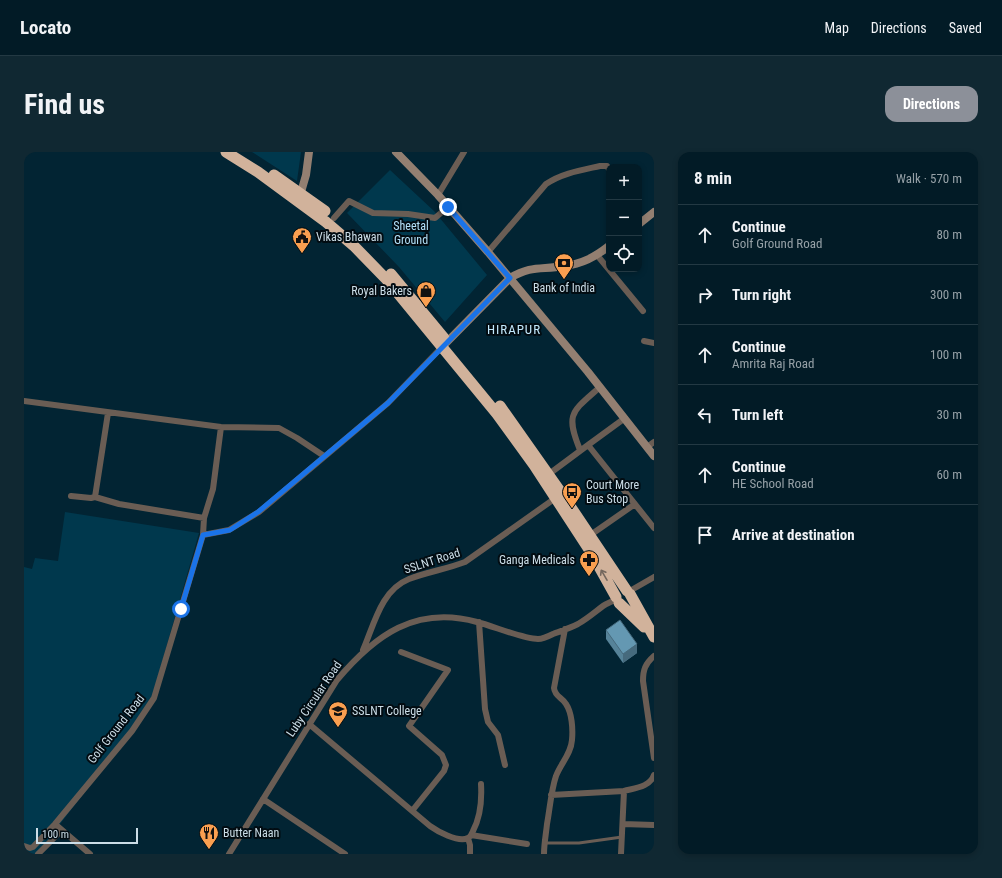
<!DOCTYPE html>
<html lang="en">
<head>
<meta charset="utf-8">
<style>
	body { margin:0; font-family:"Roboto Condensed",sans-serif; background:#102832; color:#f1f3f6 }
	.controls { position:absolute; right:12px; top:12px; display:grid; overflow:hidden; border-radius:8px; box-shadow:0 2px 6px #0003 }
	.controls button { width:36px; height:36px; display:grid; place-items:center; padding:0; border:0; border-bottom:1px solid #233943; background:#021b26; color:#f1f3f6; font:20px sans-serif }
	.scale { position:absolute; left:12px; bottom:10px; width:102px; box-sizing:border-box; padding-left:4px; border:2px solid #ccdee8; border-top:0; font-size:11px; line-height:14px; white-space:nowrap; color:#ccdee8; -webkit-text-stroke:3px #020c12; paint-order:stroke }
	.stop { position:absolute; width:12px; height:12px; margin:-9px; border:3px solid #1a73e8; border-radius:50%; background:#fff }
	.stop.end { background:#1a73e8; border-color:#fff; box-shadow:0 1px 4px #0008 }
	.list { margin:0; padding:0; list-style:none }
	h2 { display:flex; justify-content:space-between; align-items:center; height:52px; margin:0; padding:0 16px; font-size:17px }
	h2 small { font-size:13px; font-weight:400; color:#96a1a7 }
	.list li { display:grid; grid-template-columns:26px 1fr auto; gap:12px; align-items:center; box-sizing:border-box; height:60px; padding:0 16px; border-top:1px solid #233943 }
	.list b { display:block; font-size:15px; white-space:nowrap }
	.list p { margin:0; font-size:13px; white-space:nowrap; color:#96a1a7 }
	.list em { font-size:13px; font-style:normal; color:#96a1a7 }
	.icon { flex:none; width:22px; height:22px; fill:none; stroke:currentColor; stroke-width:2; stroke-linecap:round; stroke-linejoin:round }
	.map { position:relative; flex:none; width:630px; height:702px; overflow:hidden; border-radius:12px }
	header { display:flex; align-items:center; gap:24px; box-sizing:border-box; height:56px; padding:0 20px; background:#021b26; border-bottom:1px solid #233943 }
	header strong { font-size:19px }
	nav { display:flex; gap:22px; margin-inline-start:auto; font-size:14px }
	.intro { display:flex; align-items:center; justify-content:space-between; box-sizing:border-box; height:96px; padding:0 24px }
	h1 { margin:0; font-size:28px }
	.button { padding:10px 18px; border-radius:12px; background:#8c9099; color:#fff; font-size:14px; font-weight:700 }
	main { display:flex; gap:24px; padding:0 24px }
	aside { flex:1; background:#021b26; border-radius:12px; box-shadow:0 2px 6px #0003 }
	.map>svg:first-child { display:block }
	.green { fill:#00384d }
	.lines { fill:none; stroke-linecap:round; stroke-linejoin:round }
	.lane { stroke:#6a5d54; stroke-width:3 }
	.street { stroke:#6a5d54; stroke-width:6 }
	.secondary { stroke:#937f71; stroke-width:8 }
	.highway { stroke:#d1b29b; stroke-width:11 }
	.wall { fill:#568399 }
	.shaded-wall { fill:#466a7d }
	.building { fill:#6498b2; stroke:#466a7d }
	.oneway { stroke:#74675d }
	.route { stroke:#1a73e8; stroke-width:5 }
	.labels { text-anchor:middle; stroke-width:4; stroke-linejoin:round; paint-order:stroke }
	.park-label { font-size:12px; fill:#b2e0f8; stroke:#020c12 }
	.poi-label { font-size:12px; fill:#ccdee8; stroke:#020c12; text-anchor:start }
	.street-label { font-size:12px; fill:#ccdee8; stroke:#020c12 }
	.neighbourhood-label { font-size:13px; letter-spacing:1px; fill:#c2e8fc; stroke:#020c12 }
</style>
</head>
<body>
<header>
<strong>Locato</strong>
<nav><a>Map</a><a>Directions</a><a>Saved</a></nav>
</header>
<div class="intro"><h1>Find us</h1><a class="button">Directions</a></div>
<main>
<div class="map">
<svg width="630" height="702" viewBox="0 0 630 702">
	<rect width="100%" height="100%" fill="#022433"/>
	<!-- green -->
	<path class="green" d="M228,0H277L273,29Z
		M366,18L410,59L463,123L421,170L375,115L323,61Z
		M41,360L175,381L128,545L110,576L13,702H3L0,698V415L8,417L11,406L34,409Z"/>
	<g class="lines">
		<!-- lane -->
		<path class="lane" d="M520,691H555L598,685"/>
		<!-- street -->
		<path class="street" d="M414,43L440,0
			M310,66L325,49L349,61L384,62L411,66L424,55
			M464,100L522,32C538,21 558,18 576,14H583L585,17
			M573,103L619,159
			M620,189L630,191
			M0,249L197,275L255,276L273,286L300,304
			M564,293L601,266
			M623,295L630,290
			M556,298C541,261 548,260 576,235
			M525,322L564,293L630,376
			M47,344L67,346L71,345L95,352L180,366
			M71,345L84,261
			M179,383L205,378L235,360L364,251L418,195
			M565,384L611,352
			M604,440L630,425
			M455,470L461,557L464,570L474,583L481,613
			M339,498C350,473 357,438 385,427C403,420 423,417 441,410L533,345
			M377,500L424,518L385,574L418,603L422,613L420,619L388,659
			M630,504C621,512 619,518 619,529L630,606
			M285,572L406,674C413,679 434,691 444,686C447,685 448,681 449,679C457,664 458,649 457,632
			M527,643L600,639
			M239,647L321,702
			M31,672L66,702
			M599,672L630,673
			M447,683L503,692
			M444,686L446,693V702
			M0,694L6,696L9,695L31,672L108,579L130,546L179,383L180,366L189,337L197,275
			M14,702L38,678
			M205,702L313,528C351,483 392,453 453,470C469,474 499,487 514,487C519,487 525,484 529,482C537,479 546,476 554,472C563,467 571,460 579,454C583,451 588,450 592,447
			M520,702C520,692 522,682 523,672C526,656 527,639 532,624C537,611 547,602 548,588C549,577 548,561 542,552C538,545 531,545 530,536L541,477
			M597,702L600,639C611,636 626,635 630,623"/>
		<!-- secondary -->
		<path class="secondary" d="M372,0L414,43L464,100L564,220L630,304
			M275,47L282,23L285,0
			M615,72L630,60
			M418,195L486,126C508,113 517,118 540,114C558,112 571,105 585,94"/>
		<!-- highway -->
		<path class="highway" d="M202,0L234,20L302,70L330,94L363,128L473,262L510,313L568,402L592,445
			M250,23L301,59
			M367,122L420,186
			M476,254L538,342L603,439
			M606,442L630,485
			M595,451L620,475"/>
	</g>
	<!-- wall -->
	<path class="wall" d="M582,478L613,501L599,511L582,487Z"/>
	<!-- shaded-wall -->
	<path class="shaded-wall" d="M613,492V501L599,511V502Z"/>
	<!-- building -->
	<path class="building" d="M596,468L613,492L599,502L582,478Z"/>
	<!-- one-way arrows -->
	<defs><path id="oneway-shaft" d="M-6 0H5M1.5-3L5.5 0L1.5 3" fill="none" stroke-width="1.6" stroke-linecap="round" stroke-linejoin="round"/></defs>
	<use class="oneway" href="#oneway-shaft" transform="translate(580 423) rotate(-120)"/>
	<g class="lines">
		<!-- route -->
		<path class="route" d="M157,457L179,383L206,378L234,360L364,251L486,126L424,55"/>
	</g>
	<!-- icons -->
	<defs>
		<symbol id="civic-pin" viewBox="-11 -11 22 30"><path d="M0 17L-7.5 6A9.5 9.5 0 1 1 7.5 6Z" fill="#fa9f50" stroke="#020c12"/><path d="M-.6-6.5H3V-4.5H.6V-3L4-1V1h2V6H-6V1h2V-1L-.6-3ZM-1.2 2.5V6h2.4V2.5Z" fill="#111"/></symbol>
		<symbol id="bank-pin" viewBox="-11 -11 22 30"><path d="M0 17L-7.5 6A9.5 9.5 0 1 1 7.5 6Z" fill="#fa9f50" stroke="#020c12"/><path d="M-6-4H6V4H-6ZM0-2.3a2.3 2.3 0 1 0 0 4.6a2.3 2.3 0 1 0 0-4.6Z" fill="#111"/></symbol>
		<symbol id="shop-pin" viewBox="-11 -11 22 30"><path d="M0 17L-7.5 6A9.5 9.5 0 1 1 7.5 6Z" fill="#fa9f50" stroke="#020c12"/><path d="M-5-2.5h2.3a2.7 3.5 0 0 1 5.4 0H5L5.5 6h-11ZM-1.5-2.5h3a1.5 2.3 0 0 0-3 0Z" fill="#111"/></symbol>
		<symbol id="bus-pin" viewBox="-11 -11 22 30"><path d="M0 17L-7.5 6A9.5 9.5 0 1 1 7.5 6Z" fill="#fa9f50" stroke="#020c12"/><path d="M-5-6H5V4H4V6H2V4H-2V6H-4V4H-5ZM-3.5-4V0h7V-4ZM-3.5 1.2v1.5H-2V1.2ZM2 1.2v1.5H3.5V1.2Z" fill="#111"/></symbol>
		<symbol id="pharmacy-pin" viewBox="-11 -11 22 30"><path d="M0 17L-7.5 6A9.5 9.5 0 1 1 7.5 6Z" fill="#fa9f50" stroke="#020c12"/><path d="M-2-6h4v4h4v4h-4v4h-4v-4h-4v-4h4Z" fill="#111"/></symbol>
		<symbol id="university-pin" viewBox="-11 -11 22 30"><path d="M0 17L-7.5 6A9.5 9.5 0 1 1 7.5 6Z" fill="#fa9f50" stroke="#020c12"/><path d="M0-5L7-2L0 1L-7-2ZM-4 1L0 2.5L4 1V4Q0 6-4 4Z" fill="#111"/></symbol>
		<symbol id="restaurant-pin" viewBox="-11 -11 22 30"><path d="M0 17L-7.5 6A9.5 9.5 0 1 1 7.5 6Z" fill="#fa9f50" stroke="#020c12"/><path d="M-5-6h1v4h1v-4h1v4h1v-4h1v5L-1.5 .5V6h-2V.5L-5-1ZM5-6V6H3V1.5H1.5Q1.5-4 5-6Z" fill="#111"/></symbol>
	</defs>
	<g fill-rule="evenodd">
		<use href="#civic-pin" x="267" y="74" width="22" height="30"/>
		<use href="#bank-pin" x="529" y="100" width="22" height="30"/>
		<use href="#shop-pin" x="391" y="128" width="22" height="30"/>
		<use href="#bus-pin" x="537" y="329" width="22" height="30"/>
		<use href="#pharmacy-pin" x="554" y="397" width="22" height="30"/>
		<use href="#university-pin" x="303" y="548" width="22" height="30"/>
		<use href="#restaurant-pin" x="174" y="670" width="22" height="30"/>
	</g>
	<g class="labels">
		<!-- park labels -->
		<g class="park-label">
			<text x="387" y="78">Sheetal<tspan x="387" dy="14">Ground</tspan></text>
		</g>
		<!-- poi labels -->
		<g class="poi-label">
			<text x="292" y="89">Vikas Bhawan</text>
			<text x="540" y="140" text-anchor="middle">Bank of India</text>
			<text x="388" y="143" text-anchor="end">Royal Bakers</text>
			<text x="562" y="337">Court More<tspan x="562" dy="14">Bus Stop</tspan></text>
			<text x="551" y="412" text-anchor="end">Ganga Medicals</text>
			<text x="328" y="563">SSLNT College</text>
			<text x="199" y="685">Butter Naan</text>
		</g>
		<!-- street labels -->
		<g class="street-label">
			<text transform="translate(408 409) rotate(-18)" y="4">SSLNT Road</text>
			<text transform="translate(290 547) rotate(-56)" y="4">Luby Circular Road</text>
			<text transform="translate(92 577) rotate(-52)" y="4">Golf Ground Road</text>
		</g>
		<!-- neighbourhood labels -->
		<g class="neighbourhood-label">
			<text x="490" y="182">HIRAPUR</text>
		</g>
	</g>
</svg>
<div class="controls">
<button>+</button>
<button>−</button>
<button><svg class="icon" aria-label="locate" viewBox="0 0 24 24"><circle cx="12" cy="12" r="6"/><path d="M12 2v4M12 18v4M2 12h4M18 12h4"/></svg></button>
</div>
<div class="scale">100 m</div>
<div class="stop" style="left:157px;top:457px"></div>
<div class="stop end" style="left:424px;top:55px"></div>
</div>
<aside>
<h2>8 min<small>Walk · 570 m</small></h2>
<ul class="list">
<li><svg class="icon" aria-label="ahead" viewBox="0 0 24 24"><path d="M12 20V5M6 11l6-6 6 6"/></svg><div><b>Continue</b><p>Golf Ground Road</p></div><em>80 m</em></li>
<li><svg class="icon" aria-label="right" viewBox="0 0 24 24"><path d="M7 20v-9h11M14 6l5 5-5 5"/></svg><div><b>Turn right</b></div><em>300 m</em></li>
<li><svg class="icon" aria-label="ahead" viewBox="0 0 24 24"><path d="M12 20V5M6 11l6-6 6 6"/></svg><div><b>Continue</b><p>Amrita Raj Road</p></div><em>100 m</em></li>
<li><svg class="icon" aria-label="left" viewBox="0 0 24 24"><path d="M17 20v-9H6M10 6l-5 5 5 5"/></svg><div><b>Turn left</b></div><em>30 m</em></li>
<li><svg class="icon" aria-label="ahead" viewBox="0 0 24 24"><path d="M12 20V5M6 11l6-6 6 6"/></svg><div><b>Continue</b><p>HE School Road</p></div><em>60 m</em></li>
<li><svg class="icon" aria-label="arrive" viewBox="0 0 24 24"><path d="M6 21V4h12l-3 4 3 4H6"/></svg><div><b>Arrive at destination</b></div></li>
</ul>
</aside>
</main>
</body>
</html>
